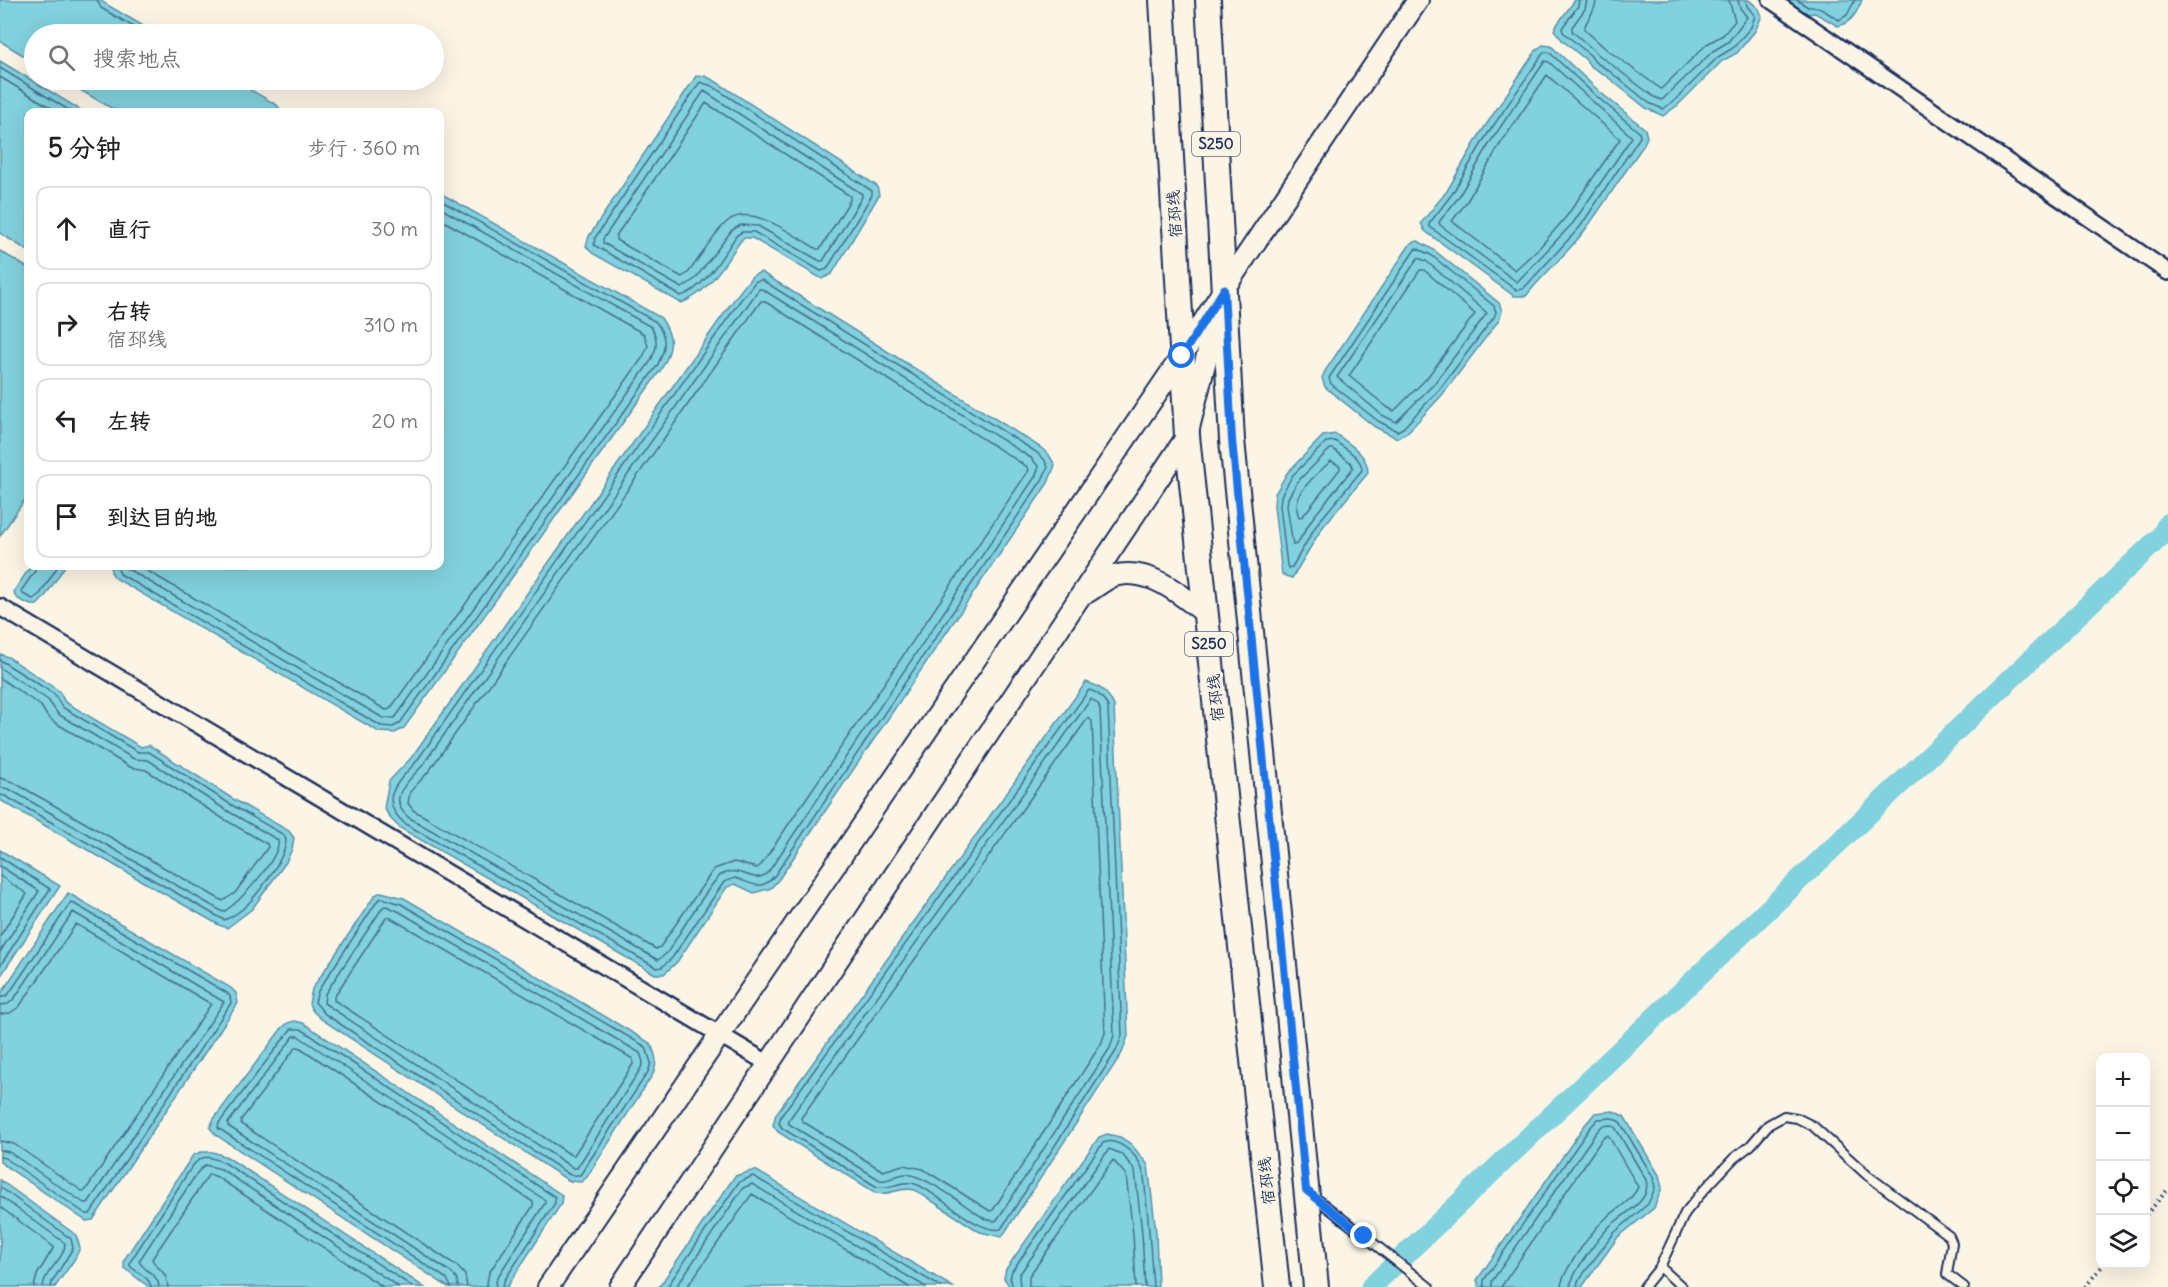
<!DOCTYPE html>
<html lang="zh">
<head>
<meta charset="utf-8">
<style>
	body { margin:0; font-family:Delius,"LXGW WenKai TC",sans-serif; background:#f2f2f2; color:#202124 }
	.controls { position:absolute; right:18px; bottom:18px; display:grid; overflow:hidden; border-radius:12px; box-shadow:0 6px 24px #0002 }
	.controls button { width:54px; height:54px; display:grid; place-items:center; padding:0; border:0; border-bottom:2px solid #e0e0e0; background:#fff; color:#202124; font:30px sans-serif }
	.stop { position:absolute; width:18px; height:18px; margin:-14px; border:4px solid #1a73e8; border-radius:50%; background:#fff }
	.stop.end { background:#1a73e8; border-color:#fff; box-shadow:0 2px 6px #0008 }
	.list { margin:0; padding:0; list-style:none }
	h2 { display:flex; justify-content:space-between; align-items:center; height:78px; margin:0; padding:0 24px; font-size:26px }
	h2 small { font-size:20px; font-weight:400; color:#757577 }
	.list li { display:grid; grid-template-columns:39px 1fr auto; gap:18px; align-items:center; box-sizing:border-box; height:84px; margin:0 12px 12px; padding:0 12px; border:2px solid #e0e0e0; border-radius:12px }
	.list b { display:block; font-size:22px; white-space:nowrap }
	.list p { margin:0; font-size:20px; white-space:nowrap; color:#757577 }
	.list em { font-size:20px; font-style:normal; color:#757577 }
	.icon { flex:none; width:33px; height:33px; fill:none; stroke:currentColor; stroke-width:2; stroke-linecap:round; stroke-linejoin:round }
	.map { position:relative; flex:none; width:2168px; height:1287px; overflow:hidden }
	.search { position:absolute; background:#fff; box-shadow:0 6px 24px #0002; left:24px; top:24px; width:420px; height:66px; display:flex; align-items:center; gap:15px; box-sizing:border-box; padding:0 21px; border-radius:33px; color:#757577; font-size:22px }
	.panel { position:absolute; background:#fff; box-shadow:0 6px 24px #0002; left:24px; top:108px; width:420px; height:462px; border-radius:12px }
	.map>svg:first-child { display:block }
	.water { fill:#82d1de; stroke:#5990ab; stroke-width:1.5 }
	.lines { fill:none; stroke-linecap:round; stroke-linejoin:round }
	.shore { stroke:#447091; stroke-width:1.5 }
	.canal { stroke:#82d1de; stroke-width:21 }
	.service-casing { stroke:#1b2f5e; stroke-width:12 }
	.minor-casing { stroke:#1b2f5e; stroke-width:20 }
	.tertiary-casing { stroke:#1b2f5e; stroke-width:24 }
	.primary-casing { stroke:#1b2f5e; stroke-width:28 }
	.path { stroke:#1b2f5e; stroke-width:4; stroke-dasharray:1.5 4.5; stroke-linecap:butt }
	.service { stroke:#fcf5e5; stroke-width:8 }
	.minor { stroke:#fcf5e5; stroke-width:15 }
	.tertiary { stroke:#fcf5e5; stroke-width:20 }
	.primary { stroke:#fcf5e5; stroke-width:24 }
	.route { stroke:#1a73e8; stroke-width:8 }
	.labels { text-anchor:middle; stroke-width:6; stroke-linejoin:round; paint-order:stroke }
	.shield { fill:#fcf5e5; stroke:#5e6a86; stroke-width:1.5 }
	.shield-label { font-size:15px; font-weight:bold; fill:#1b2f5e }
	.street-label { font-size:16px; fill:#1b2f5e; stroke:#fcf5e5 }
</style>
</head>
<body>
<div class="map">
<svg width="2168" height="1287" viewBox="0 0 2168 1287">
	<rect width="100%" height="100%" fill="#fcf5e5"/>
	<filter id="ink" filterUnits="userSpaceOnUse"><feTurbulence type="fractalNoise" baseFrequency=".0167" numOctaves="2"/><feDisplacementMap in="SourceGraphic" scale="12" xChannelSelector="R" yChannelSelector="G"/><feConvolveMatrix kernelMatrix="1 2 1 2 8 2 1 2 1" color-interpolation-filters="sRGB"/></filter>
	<g filter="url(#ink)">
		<!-- water -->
		<path class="water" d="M0,0H99L157,34H34V62L0,41Z
			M1575,0H1749L1759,9L1762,16L1755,31L1737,53L1722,61L1678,105L1663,116L1646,108L1605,75L1590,66L1586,60L1563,41L1554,30L1556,26Z
			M1786,0H1862C1857,12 1852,23 1838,26L1815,13L1807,14Z
			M1543,45L1551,46L1600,92L1645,129L1647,137L1643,146C1623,174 1605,203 1585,230C1567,254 1544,273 1526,296H1514L1425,231L1421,223L1447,191L1480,134L1537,49Z
			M0,61L84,112H28V251L0,233Z
			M696,76H705L715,81L877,186L879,195L832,274L822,279L752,238H743C725,261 710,293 681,303L592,253L586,246L589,236Z
			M63,80H233L277,105L282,112H118Z
			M440,193L661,318C674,338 673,347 662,368L404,728L395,733L379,732L115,578L111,572V566H440Z
			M1418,241L1434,250L1499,303L1502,311L1499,320L1443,394L1407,433L1397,438L1375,427L1325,387L1322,378L1325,371L1411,243Z
			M0,251L28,268V495L0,536Z
			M761,272L1040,447L1049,455L1055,465L1048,483L779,879L771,888L754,893L735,884L727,887L677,962L664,974H655L400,828L391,819L384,808L389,781L411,758L735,298L752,276Z
			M1336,434C1350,445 1368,454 1368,473L1322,528L1292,578L1282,575L1274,506L1275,494L1287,473L1323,436Z
			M31,566H65L44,598L37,605H31L20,600L15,596L14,591Z
			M0,654L8,657L59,691L65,702L141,747L149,745L233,799L289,831L294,838L292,849L286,862L252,909L227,928L219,925L0,800Z
			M1086,682C1100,686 1108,692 1114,706L1128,1036L1122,1053L1002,1237L980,1232L915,1190C898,1186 893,1196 876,1193L778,1132L773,1125L776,1114Z
			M0,850L60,886L0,977Z
			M381,892L404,898L650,1043C656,1054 658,1062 653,1074L587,1177L581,1182L569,1181L321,1019L313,1011L309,1004L312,989L375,895Z
			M68,893L231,988L236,993L238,1003L93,1220L86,1221L0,1162V995Z
			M295,1021L303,1023L562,1195L561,1204L507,1287H448L216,1135L210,1128L213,1120L282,1028L288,1023Z
			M1613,1111L1624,1116L1659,1175L1662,1188L1654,1208L1618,1237L1582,1287H1479L1477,1280L1584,1126L1595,1113Z
			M1107,1134L1120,1137L1131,1144L1148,1165L1156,1232L1158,1287H1010L1004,1278L1006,1269L1099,1137Z
			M201,1152H213L227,1157L424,1287H149L124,1268V1260L193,1155Z
			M755,1170L953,1287H659L735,1176Z
			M0,1180L76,1235L80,1248L74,1260L55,1287H0Z"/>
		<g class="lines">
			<!-- shore -->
			<path class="shore" d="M97,0L101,8L146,34
				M1579,0L1578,6L1562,28L1563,32L1590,55L1595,62L1608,70L1649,103L1663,109L1674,101L1718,57L1733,48L1751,27L1755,16L1747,6L1746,0
				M1587,0L1585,9L1572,27V31L1600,56L1654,97L1662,100L1713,51L1728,42L1747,17L1740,8L1738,0
				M1596,0C1596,12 1586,19 1584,29L1606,49L1661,89L1707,44L1723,35L1735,21L1729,0
				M1797,0L1808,7H1818L1839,20L1847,15L1855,0
				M1544,52H1549L1596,96L1639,132L1640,137L1580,227L1523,289L1516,290L1430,227L1429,224L1452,194L1485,138Z
				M1545,61L1549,62L1632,137L1573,223L1517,282L1440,225L1439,222L1458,198L1491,141Z
				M0,68L72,112
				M1547,75L1620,139L1566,217L1540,247L1515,270L1452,221L1466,203L1499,146Z
				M0,77L58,112
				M700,82L712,86L872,191V195L827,269L821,271L754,232H742L737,235C724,253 704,290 681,296L594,245L595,238Z
				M704,91L862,194V197L823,261H820L758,226L741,225L732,230L695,279L682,288L603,243V239Z
				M706,103L850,196V200L820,249H817C796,237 751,202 728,221C715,231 699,259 688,273L682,277L616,240V236Z
				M1416,248L1431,255L1494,306L1496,312L1494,317L1439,390L1403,428L1397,431L1378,421L1331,384L1329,378Z
				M1418,258L1426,261L1487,313L1433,385L1396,422L1382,415L1337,377Z
				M1420,270H1424L1475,314L1426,379L1394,411L1387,407L1349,376Z
				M756,281L762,280L1036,452L1044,459L1048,467L1042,480L775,875C760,893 753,883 735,878L724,882L672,958L662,967L657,968L404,823C377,799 398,782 416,762L740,301Z
				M759,289H762L1031,458L1039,467L1035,477L769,871C754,888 741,863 721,875C711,881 676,939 667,953L658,960L408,817C386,798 408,782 422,766Z
				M761,301H764L1026,466L1029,470L761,865L757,868L734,862L714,869L660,947L656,949L413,810L408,803L410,792L429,771Z
				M1335,441C1344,448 1362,457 1362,470L1317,524L1292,567L1288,568L1287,565L1280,506L1281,496L1292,476L1326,442Z
				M1330,449H1333L1351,463L1353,468L1312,519L1297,544L1293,545L1287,506L1288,498L1298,481Z
				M1331,461L1340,466V469L1303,516L1299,517C1289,495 1316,475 1331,461Z
				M35,566V571L21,591L23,594L33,599L40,594L58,566
				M117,566L120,574L381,726L393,727L400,723L657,366C666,348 668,339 656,322L440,200
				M124,566L126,568L383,718H395L650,362C657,349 659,340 651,327L440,208
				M139,566L386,710L390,709L643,357L648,346L644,334L440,219
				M0,660L54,694L62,707L138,752H149L230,804L284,835C294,849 258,893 248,904C242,910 232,917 224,920L5,796L0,795
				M0,668L48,700L58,714L134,759L148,760L226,810L278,840C282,856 238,905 223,912L9,789L0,787
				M0,678L41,706L47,716L54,722L130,767L146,770L222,818L267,844L268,847L235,893L223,901L13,782L0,778
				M1089,690C1099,692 1104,698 1108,707L1122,1036L1116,1051L1001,1229C978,1234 940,1195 918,1185C902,1178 893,1190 877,1187L782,1128L779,1123L781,1116Z
				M1091,699L1098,704L1100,709L1114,1035L1110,1048L997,1220L994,1221L985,1219C965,1206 930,1178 907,1174C897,1173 890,1182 880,1180L789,1124L788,1121Z
				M1088,718L1092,721L1105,1033L1101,1044L993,1210L990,1211L923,1169L903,1165L883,1171L802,1121L801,1118Z
				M0,857L50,889L0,966
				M0,866L39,891L0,952
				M0,876L27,894L0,936
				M382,898L401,904L646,1047L651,1063L648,1072L580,1175H570L325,1014L315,1002L318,991L378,900Z
				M386,906L398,911L640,1053L643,1062L641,1068L577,1168H573L324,1003L325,994L383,907Z
				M389,917L633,1059V1064L574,1155H571L334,1000V997L386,918Z
				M0,998L8,995L71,902L227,993L230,996L231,1003L90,1214H86L5,1158L0,1157
				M0,1005L8,1004L14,999L73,912L224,1002L88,1203H84L9,1152L0,1150
				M0,1014L10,1013L19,1007L76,924L211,1004L85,1191H82L14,1144L0,1141
				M0,1187L71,1239L73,1248L52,1282L51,1287
				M0,1196L65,1243C65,1260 44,1270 43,1287
				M0,1207L54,1247L37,1275L34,1287
				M151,1287C150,1277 137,1273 130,1266V1262L191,1168C202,1153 209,1156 225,1163L413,1287
				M159,1287C158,1273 144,1272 139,1261L197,1173L205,1165L221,1169L399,1287
				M168,1287C167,1270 157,1270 152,1259L209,1174L217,1177L383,1287
				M451,1287L447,1279L218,1128L219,1123L291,1029H301L555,1197V1203L504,1281L502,1287
				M458,1287L457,1279L452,1273L228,1126V1123L294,1036H298L545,1200V1203L497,1278L495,1287
				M467,1287L465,1275L457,1266L241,1124V1120L296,1047H299L533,1202V1206L489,1273L486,1287
				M667,1287L739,1182L753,1176L941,1287
				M676,1287L743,1188L752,1184L926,1287
				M687,1287L752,1194L909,1287
				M1013,1287L1010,1278L1012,1271L1103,1143C1117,1136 1138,1155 1142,1169C1145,1177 1145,1188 1146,1197C1149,1227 1151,1257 1153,1287
				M1020,1287L1019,1275L1109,1149L1122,1154L1135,1171L1142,1233L1145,1287
				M1029,1287V1276L1113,1160L1126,1175L1133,1234L1136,1287
				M1484,1287V1280L1589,1129L1598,1119L1612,1118L1620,1122L1653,1177L1655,1188L1648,1204L1614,1233L1578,1281L1577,1287
				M1492,1287V1281L1595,1134L1602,1126L1611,1125L1615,1127L1646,1180C1652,1203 1621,1214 1608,1228C1598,1239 1571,1274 1570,1287
				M1501,1287L1602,1139L1608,1135L1638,1187C1632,1201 1616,1209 1604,1220C1593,1230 1561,1273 1561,1287"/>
			<!-- canal -->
			<path class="canal" d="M1371,1287L2161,536L2168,523"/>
			<defs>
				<path id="service" d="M1312,1195L1429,1287
					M1660,1267L1682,1287
					M1644,1287L1660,1267L1685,1213L1703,1191L1734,1158L1751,1145L1768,1125L1784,1116L1797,1118L1813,1126L1867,1175L1949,1236L1952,1243L1947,1274L1964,1287"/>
				<path id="minor" d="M1771,0L2168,272
					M0,607L769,1064"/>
				<path id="tertiary" d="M1086,593C1095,588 1105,579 1114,576C1149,566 1181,595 1206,614
					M548,1287L1182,356L1224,289L1418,0
					M620,1287L1187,436L1219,307"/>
				<path id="primary" d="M1162,0L1187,436L1277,1287
					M1208,0L1232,440L1316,1287"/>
			</defs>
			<!-- service casing -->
			<use href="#service" class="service-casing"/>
			<!-- minor casing -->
			<use href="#minor" class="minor-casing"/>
			<!-- tertiary casing -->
			<use href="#tertiary" class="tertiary-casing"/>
			<!-- primary casing -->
			<use href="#primary" class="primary-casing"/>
			<!-- path -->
			<path class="path" d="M2146,1215L2168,1189
				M2085,1287L2104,1264"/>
			<!-- service -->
			<use href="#service" class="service"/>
			<!-- minor -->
			<use href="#minor" class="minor"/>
			<!-- tertiary -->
			<use href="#tertiary" class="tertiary"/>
			<!-- primary -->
			<use href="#primary" class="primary"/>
		</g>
	</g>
	<g class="lines" filter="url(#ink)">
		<!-- route -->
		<path class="route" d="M1182,356L1224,289L1232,440L1306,1190L1364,1236"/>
	</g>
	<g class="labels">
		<!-- shield labels -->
		<g class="shield">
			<rect x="1192" y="132" width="48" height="24" rx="4.5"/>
			<rect x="1185" y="632" width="48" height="24" rx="4.5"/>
		</g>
		<g class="shield-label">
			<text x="1216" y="149">S250</text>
			<text x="1209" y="649">S250</text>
		</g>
		<!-- street labels -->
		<g class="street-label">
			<text transform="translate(1174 214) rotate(-93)" y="6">宿邳线</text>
			<text transform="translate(1215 698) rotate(-96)" y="6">宿邳线</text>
			<text transform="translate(1266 1181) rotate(-96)" y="6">宿邳线</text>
		</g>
	</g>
</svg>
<div class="controls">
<button>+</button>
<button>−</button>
<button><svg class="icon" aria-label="locate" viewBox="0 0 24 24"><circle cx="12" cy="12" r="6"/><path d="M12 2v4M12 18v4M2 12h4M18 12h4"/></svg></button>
<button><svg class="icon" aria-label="layers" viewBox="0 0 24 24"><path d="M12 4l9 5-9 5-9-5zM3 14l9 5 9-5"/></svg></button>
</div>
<div class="stop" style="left:1182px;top:356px"></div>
<div class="stop end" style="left:1364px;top:1236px"></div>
<div class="search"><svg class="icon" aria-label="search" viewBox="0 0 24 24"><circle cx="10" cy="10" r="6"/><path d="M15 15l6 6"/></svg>搜索地点</div>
<section class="panel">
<h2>5 分钟<small>步行 · 360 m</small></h2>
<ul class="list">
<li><svg class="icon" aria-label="ahead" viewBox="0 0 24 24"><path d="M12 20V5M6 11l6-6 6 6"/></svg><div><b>直行</b></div><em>30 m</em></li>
<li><svg class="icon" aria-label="right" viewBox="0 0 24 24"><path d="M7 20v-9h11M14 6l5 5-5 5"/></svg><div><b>右转</b><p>宿邳线</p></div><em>310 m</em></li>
<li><svg class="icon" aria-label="left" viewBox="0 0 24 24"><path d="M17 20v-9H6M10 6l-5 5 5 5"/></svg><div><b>左转</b></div><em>20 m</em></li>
<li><svg class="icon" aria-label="arrive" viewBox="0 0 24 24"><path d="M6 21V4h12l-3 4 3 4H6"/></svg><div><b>到达目的地</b></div></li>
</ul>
</section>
</div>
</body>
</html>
